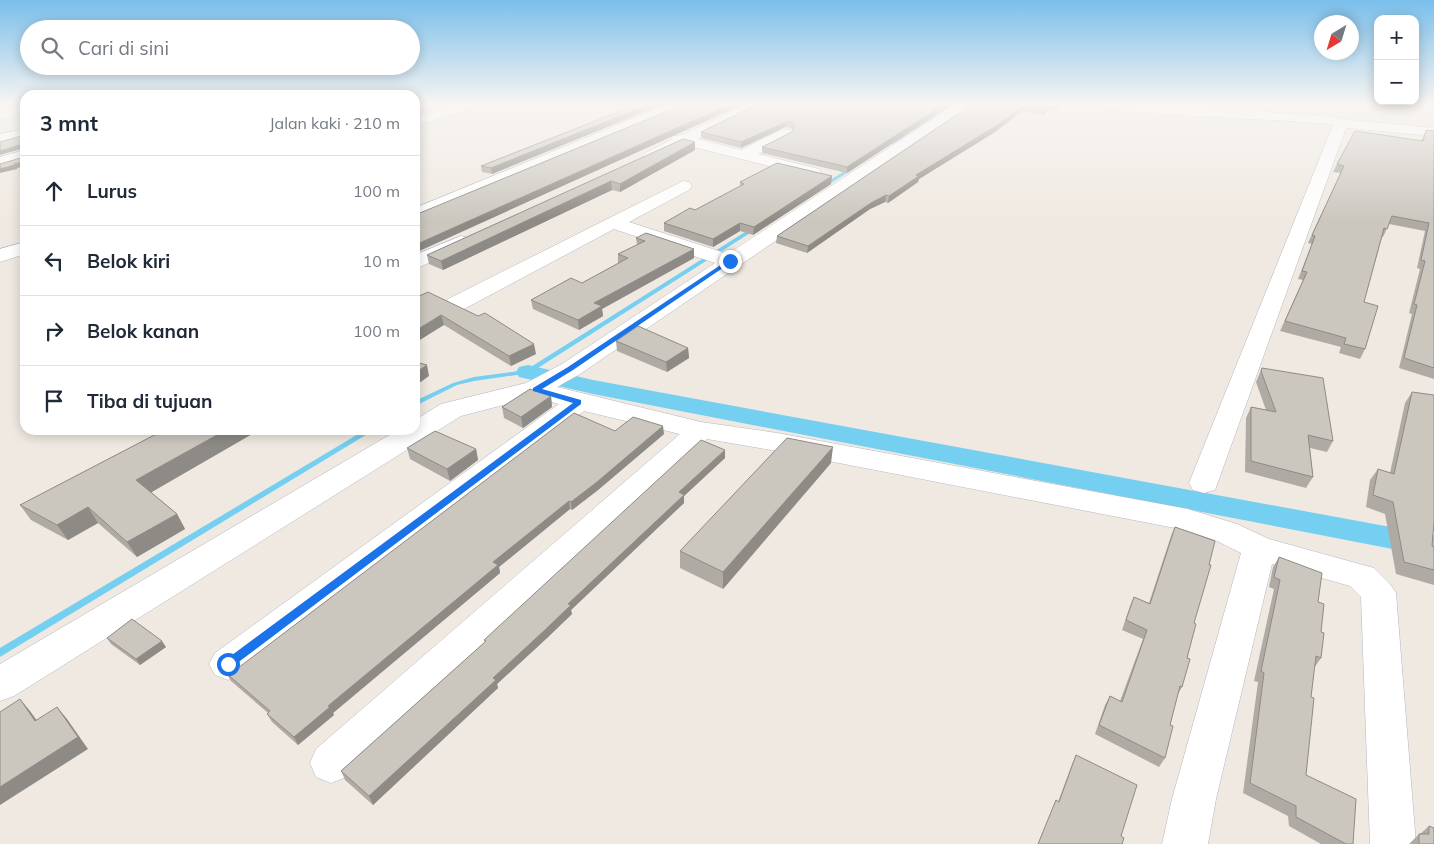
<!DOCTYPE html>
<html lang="id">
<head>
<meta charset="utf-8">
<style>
	body { margin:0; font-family:Mulish,sans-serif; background:#f6f6f7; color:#1f2937 }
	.controls { position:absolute; right:15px; top:15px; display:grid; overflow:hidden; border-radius:10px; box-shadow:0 2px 12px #0003 }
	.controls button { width:45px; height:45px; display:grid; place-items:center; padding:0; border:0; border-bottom:1px solid #e0e1e3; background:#fff; color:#1f2937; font:25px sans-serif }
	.compass { position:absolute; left:1314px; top:15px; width:45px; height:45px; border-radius:50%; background:#fff; box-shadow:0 2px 12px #0003; rotate:218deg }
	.stop { position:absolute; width:15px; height:15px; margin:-11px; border:4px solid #1a73e8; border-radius:50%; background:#fff }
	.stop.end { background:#1a73e8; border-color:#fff; box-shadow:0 1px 5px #0008 }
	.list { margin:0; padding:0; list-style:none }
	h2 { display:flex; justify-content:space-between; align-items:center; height:65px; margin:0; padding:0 20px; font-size:21px }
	h2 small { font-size:16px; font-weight:400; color:#747a83 }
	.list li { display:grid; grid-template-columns:32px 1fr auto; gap:15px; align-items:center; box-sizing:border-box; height:70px; padding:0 20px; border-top:1px solid #e0e1e3 }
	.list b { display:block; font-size:19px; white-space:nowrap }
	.list em { font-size:16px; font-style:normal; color:#747a83 }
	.icon { flex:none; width:28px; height:28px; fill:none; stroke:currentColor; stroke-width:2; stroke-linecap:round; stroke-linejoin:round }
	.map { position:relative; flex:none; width:1434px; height:844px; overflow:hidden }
	.search { position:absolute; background:#fff; box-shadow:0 2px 12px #0003; left:20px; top:20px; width:400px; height:55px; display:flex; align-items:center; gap:12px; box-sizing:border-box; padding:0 18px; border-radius:28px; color:#747a83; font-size:19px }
	.panel { position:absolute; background:#fff; box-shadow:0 2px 12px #0003; left:20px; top:90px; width:400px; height:345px; border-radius:15px }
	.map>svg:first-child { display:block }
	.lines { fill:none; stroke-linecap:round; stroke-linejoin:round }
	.stream { fill:#75cff0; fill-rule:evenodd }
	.canal { fill:#75cff0; fill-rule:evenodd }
	.minor-casing { stroke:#b4b7c1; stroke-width:1 }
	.minor { fill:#fff; fill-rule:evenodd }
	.wall { fill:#afaba4 }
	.shaded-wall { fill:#8e8b86 }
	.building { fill:#cbc7bf; stroke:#8e8b86 }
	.route { fill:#1a73e8 }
</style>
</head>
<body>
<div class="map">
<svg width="1434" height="844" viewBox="0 0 1434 844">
	<rect width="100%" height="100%" fill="#efe9e1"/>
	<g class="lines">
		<!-- stream -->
		<path class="stream" d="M952,103H956L893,144L890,143Z
			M851,167L855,168L826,186L822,185Z
			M753,227L758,228L530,373L474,381L457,385L415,406V401L453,383L474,377L526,370Z
			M365,430H374L0,657V648Z"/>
		<!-- canal -->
		<path class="canal" d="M528,365L593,380L1434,535V557L593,394L519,377L516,372L519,367Z"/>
		<defs>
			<path id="minor" d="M460,103H480L478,106L415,126V117Z
				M671,103H690L688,106L415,221V208Z
				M750,103H768L698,139L741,150L781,130H791L793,133L791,136L758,154L819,169L821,172L819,175L813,177L685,145L651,161L643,156L645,153L671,140L673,136L682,135Z
				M957,103H978L580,374L557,387L701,422L777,433L1188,509L1237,524L1269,539L1374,568L1390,584L1396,593L1416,844H1370L1361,597L1350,586L1272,564L1216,799L1208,844H1162L1172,799L1241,553L1215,540L1185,530L777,451L707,439L346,777L331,783L316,777L310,763L316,749L680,434L584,411L241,675L228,680L215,675L209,664L215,653L559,404L534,397L461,416L14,696L0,701V664L398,430H415V420L441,404L526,383L562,364L715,263L614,229L464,309L456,311L448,309L445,304L448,299L683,181L689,182L692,186L689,190L629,222L728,254Z
				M1093,103H1148L1320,116L1325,115L1341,119L1434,128V136L1346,128L1215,490L1204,493L1193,490L1189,483L1333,125C1302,119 1103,116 1093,103Z
				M25,105V113L0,119V111Z
				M25,129V137L0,144V134Z
				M25,150V160L0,167V157Z
				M461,236L468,238L471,242L468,246L415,269V255Z
				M25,242V254L0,262V249Z"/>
		</defs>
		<!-- minor casing -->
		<use href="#minor" class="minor-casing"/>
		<!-- minor -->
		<use href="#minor" class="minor"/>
	</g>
	<!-- wall -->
	<path class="wall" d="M641,103L492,174L482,172L481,166Z
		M760,103H954L847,173L762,153V147L792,132L793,130L791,128L785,127L741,148L701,138V132Z
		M974,103H1062L1055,111L1049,110L1043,115L1022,111L995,132L919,179L918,182L888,203L885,202L870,209L807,253L776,243L777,236Z
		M1426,130L1434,131V379L1399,368L1412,314L1409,313L1420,269L1417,268L1425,231L1389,224L1383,237H1382L1364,302L1365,349L1360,359L1339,353L1341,347L1280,331L1303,280L1298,279L1312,244L1308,243L1341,173L1333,172L1337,164L1422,140Z
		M695,142V150L620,192L612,190L443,270L429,264L427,255Z
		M832,176L831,184L753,235L740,231L713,247L664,231V223L695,210L740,186V182Z
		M636,238L694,249V258L602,309L603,316L579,330L533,309L531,300L582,283L618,263V254L637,245Z
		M415,298L536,354L511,366L444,325Z
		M616,341L688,348L689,358L667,372L617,351Z
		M1262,368L1333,441L1327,452L1310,448L1313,477L1306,488L1245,472L1246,418L1251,407L1266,410L1256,382Z
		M1412,392L1432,546L1434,547V585L1396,574L1385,514L1366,507L1370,480L1378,469L1390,473L1405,403Z
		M551,396L552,407L523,428L504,418L502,407Z
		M164,430H259L151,492L177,514L185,529L137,557L98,523L68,540L31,520L20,505Z
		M615,431L664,434L598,490L572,510L570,509L499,567L500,573L333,713L334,715L298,745L272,722L267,714L268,713L231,681L226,673L238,668Z
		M407,448L476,449L478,460L450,481L410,459Z
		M725,450V458L684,496V503L571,610L572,614L547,638L497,684L498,688L373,805L345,780L341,771L485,642L484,640Z
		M831,463L723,589L680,568V551Z
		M1175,527L1194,623L1182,687L1178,694L1170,725L1165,758L1159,767L1095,734L1105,705L1110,696L1120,701L1143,639L1122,630L1130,606L1134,597L1149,603L1171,536Z
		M1279,557L1318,602L1321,632V658L1314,668L1311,697L1306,775L1353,844H1321L1289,826L1288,816L1243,793L1258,682L1254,681L1274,589L1269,587L1273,567Z
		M107,638L166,647L140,665L111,644Z
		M1076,755L1121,836L1122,844H1038L1056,800L1058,802L1071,767Z
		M1429,826L1434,844H1409L1419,834H1420Z"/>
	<!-- shaded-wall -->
	<path class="shaded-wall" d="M652,103H666L492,174L491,168Z
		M733,103H746L415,253V245Z
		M946,103H954L847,173V167Z
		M1058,103H1062L1055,111L1056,105Z
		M1050,104L1049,110L1043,115L1044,109Z
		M1024,106L1022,111L995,132L919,179L918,182L888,203L889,196L916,175Z
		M786,122L785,127L741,148V142Z
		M695,142V150L620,192V184Z
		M23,144L24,148L0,155V151Z
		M25,161V166L17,168V169L0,173V169Z
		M832,176L831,184L753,235L754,227Z
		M611,181L612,190L443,270L441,261Z
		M886,195L885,202L870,209L807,253L808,246L871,203Z
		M740,223V231L713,247V239Z
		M694,249V258L602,309L603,316L579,330L578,320L594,303Z
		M441,315L444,325L415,343V331Z
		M534,344L536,354L511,366L509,356Z
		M688,348L689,358L667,372L666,362Z
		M427,365L429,376L415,386V373Z
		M551,396L552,407L523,428L521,417Z
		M663,426L664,434L598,490L572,510L571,502Z
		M226,430H259L145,496L136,480Z
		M833,447L831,463L723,589V572Z
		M476,449L478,460L450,481L447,469Z
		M725,450V458L684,496V503L571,610L572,614L547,638L497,684L498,688L373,805L369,796L493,678L679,492Z
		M569,501L570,509L499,567L500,573L333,713L334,715L298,745L294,737L328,706L493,562Z
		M88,507L98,523L68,540L57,525Z
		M177,514L185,529L137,557L127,542Z
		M162,641L166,647L140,665L136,659Z
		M20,699L30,711L46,733L35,721Z
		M57,707L67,719L88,749L0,805V787Z"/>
	<!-- building -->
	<path class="building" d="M641,103H652L491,168L481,166Z
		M687,103H733L415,245V215Z
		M760,103H946L847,167L762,147L792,132L795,126L792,122H786L741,142L701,132Z
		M974,103H1058L1056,105L1050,104L1044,109L1024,106L996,126L916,175L919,176L889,196L886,195L871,203L808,246L777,236Z
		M1426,130L1434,131V368L1404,358L1417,305L1414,304L1425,261L1421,260L1429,223L1392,216L1387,229L1384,228L1364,302L1378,306L1365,349L1344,344L1346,338L1285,321L1307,272L1302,271L1315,236L1312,235L1344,166L1337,164L1355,131L1423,141Z
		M25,135V161L14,164L15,165L0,169V164L24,157L25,146L23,144L0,151V142Z
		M683,139L695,142L620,184L611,181L441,261L427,255Z
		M777,163L832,176L754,227L740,223L713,239L664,223L690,208L695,210L744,184L740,182Z
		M646,233L694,249L594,303L602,306L578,320L531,300L571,278L582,283L628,258L618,254L645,241L636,238Z
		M428,292L478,316L485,313L534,344L509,356L441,315L415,331V298Z
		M638,326L688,348L666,362L616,341Z
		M415,362L427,365L415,373Z
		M1262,368L1323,378L1333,441L1308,435L1313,477L1251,461V407L1276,412L1261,371Z
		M530,389L551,396L521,417L502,407Z
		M1412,392L1434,395V522L1432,546L1434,547V570L1404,562L1393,502L1373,495L1378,469L1394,474Z
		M574,413L615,431L633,417L663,426L597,482L571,502L569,501L493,562L498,565L328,706L330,707L294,737L267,714L270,711L226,673L238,668Z
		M164,430H226L136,480L177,514L127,542L88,507L57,525L20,505Z
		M435,431L476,449L447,469L407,448Z
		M787,438L833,447L723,572L680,551Z
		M701,440L725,450L679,492L684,495L568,604L571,605L546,629L493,678L496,680L369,796L341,771L486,641L484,640Z
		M1175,527L1215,541L1209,565H1211L1194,623L1196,624L1187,658L1190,659L1182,687L1180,686L1170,725L1173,726L1165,758L1099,725L1110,696L1122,702L1147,630L1126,620L1134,597L1150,604Z
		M1279,557L1322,573L1318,602L1324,604L1321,632L1324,633L1321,658L1316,656L1311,697L1314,698L1306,775L1356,799L1353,844H1346L1296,817V806L1250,783L1264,673L1261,671L1280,580L1274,577Z
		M132,619L162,641L136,659L107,638Z
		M20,699L35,721L57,707L78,737L0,787V712Z
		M1076,755L1137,785L1121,836L1124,838L1122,844H1038L1056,800L1059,802Z
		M1429,826L1434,828V844H1419V834H1429Z"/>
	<!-- sky -->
	<linearGradient id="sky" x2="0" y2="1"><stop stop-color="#7abfeb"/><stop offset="0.47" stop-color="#f8f5f2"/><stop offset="1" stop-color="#f8f5f2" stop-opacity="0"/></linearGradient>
	<rect width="1434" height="221" fill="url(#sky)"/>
	<!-- route -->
	<path class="route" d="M728,260L733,261L573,370L542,389L581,400V404L232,667H224V661L573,403L533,391V388L568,367Z"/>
</svg>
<div class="controls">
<button>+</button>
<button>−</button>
</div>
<svg class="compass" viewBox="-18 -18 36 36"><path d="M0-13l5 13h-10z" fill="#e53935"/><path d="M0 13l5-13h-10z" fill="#747a83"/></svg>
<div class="stop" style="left:228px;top:664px"></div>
<div class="stop end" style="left:730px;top:261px"></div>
<div class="search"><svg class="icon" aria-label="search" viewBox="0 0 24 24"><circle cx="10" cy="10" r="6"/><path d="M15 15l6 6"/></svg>Cari di sini</div>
<section class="panel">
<h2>3 mnt<small>Jalan kaki · 210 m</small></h2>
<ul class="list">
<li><svg class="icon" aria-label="ahead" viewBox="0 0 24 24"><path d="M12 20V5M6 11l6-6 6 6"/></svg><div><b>Lurus</b></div><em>100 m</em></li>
<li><svg class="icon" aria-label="left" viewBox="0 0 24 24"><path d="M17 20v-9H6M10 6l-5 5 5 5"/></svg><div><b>Belok kiri</b></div><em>10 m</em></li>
<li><svg class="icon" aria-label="right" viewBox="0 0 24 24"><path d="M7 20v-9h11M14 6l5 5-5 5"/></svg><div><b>Belok kanan</b></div><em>100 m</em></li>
<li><svg class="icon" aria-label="arrive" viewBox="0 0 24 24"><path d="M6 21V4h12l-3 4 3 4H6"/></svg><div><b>Tiba di tujuan</b></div></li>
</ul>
</section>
</div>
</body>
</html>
